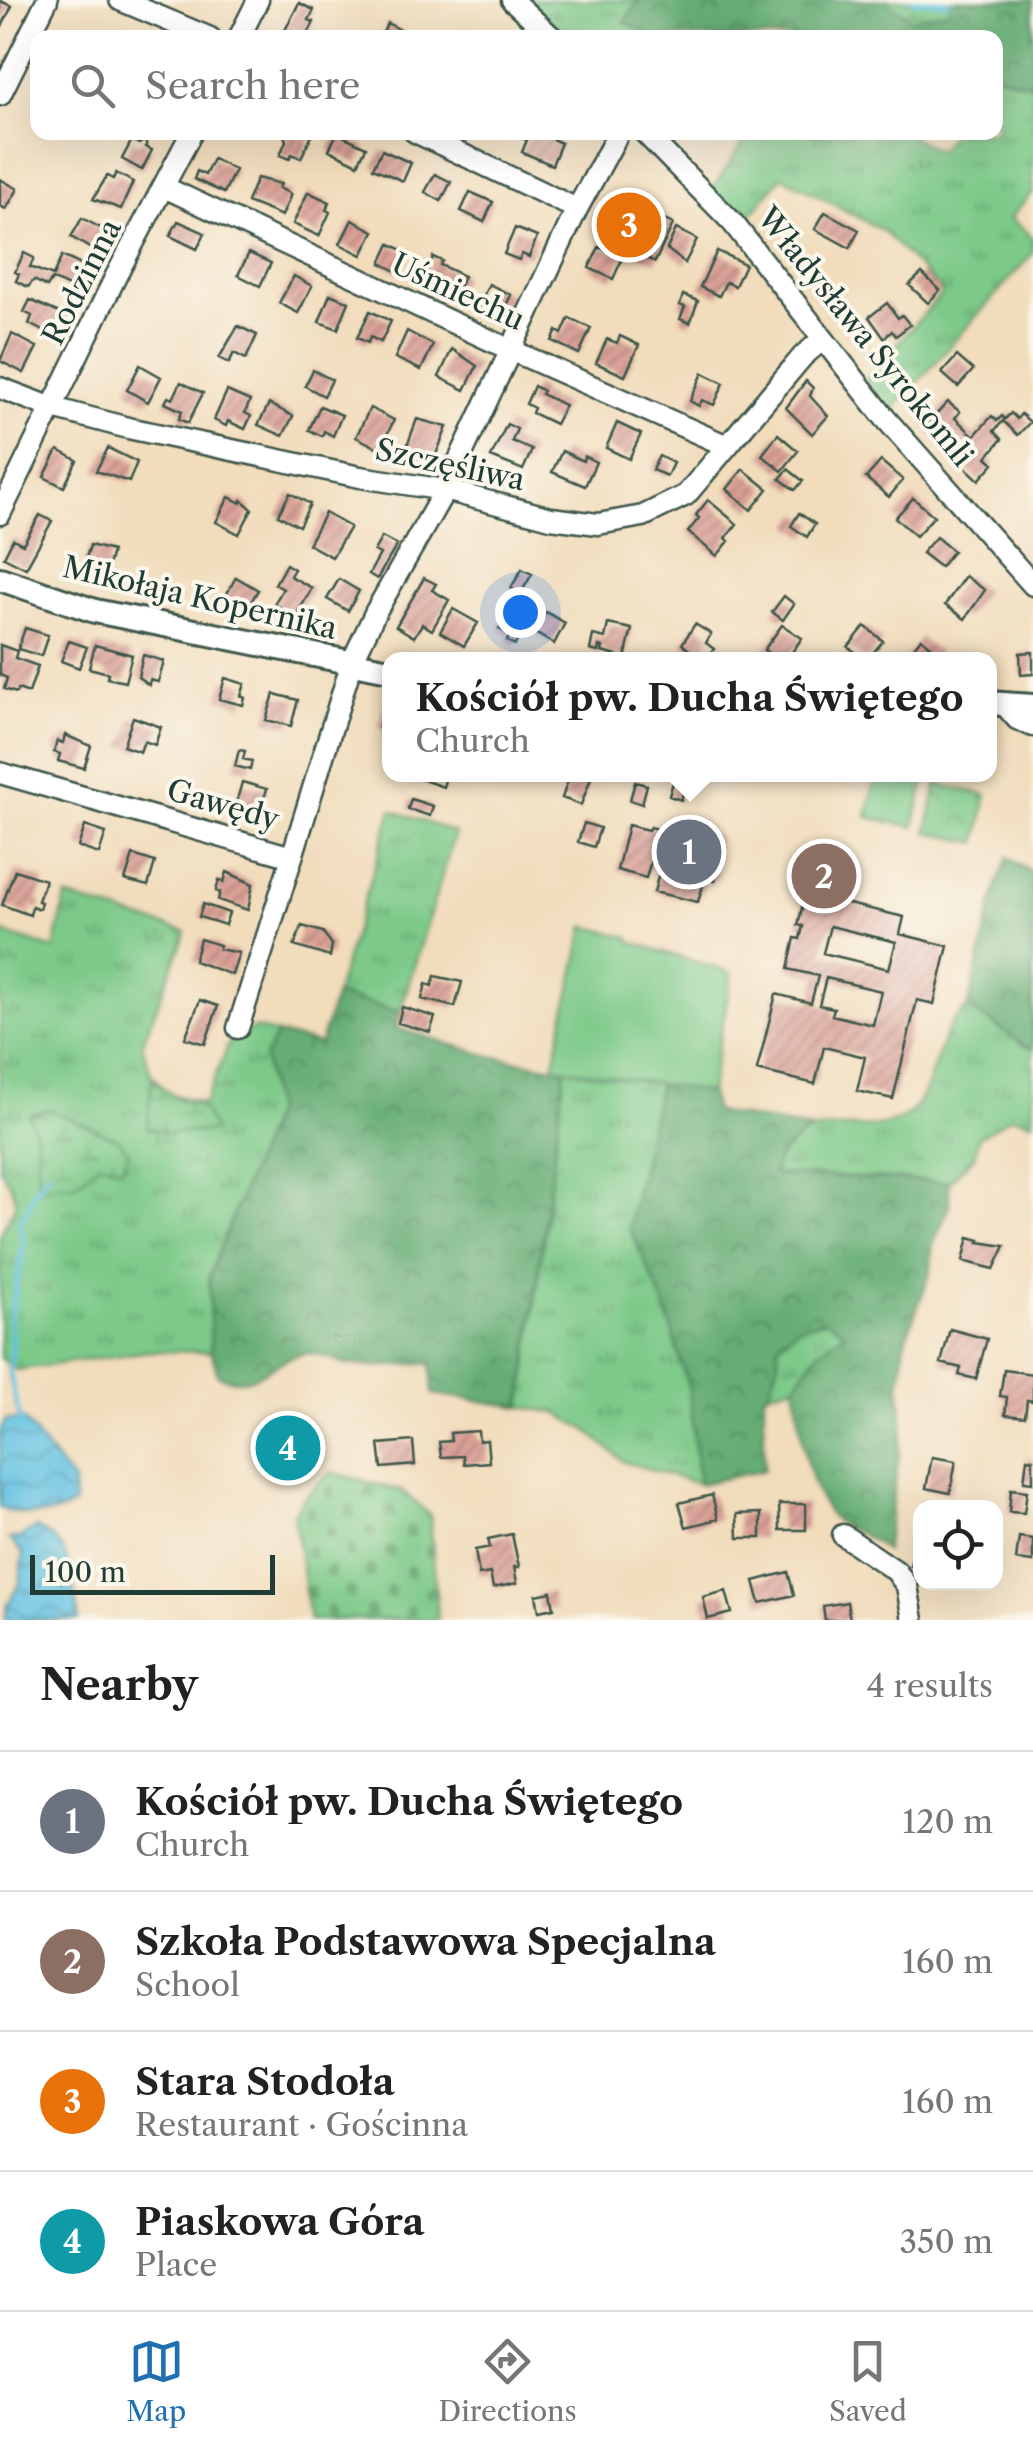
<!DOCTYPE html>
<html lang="en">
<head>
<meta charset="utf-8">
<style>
	body { margin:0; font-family:"Libre Caslon Text",serif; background:#f2f2f2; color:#222 }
	.controls { position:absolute; right:30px; bottom:30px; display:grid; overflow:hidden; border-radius:20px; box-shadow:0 10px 40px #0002 }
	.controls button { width:90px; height:90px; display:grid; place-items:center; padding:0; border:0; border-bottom:2px solid #e0e0e0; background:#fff; color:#222; font:50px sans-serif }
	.scale { position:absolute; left:30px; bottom:25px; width:245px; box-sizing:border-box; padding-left:10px; border:5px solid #1f3d34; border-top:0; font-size:28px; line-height:35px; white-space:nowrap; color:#1f3d34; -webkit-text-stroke:8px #fbf7ec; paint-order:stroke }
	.you { position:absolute; left:520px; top:612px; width:35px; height:35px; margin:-25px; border:8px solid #fff; border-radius:50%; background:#1a73e8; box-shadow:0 0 0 15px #1a73e833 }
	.badge { display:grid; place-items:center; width:65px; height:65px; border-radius:50%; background:#1f6fb2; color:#fff; font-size:32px; font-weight:700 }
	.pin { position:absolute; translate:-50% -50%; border:5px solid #fff; box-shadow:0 2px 10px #0006 }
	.popup { position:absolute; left:382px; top:652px; width:615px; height:130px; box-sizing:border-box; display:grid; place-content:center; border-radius:20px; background:#fff; filter:drop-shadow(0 2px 8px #0005); font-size:32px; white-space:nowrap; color:#767676 }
	.popup b { font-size:38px; color:#222 }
	.popup::after { content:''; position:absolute; left:50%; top:100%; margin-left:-20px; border:20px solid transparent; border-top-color:#fff }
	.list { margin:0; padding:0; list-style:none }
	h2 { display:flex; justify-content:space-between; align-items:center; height:130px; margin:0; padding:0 40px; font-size:42px }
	h2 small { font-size:32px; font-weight:400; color:#767676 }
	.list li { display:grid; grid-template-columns:65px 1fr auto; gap:30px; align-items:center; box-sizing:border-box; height:140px; padding:0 40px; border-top:2px solid #e0e0e0 }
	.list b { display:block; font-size:38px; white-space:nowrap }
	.list p { margin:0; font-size:32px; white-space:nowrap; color:#767676 }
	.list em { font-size:32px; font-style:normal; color:#767676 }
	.icon { flex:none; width:55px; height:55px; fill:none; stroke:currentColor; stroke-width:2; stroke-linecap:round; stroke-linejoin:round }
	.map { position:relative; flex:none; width:1033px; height:1620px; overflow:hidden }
	.search { position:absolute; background:#fff; box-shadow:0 10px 40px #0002; left:30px; right:30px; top:30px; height:110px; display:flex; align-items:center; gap:25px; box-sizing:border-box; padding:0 35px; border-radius:20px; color:#767676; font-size:38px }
	.sheet { height:690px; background:#fff }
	nav { display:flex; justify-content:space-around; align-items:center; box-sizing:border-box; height:140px; border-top:2px solid #e0e0e0; background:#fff; font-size:28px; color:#767676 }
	nav a { display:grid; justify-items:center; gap:5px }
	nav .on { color:#1f6fb2 }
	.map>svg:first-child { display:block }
	.grass { fill:url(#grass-tufts); stroke:#4e835e; stroke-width:2.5 }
	.forest { fill:url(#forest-crowns); stroke:#427554; stroke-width:2.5 }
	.wetland { fill:url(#wetland-marsh); stroke:#4e835e; stroke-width:2.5 }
	.cemetery { fill:url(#cemetery-stones); stroke:#4e835e; stroke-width:2.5 }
	.park { fill:url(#park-crowns); stroke:#4e835e; stroke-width:2.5 }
	.garden { fill:#7cc988; stroke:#4e835e; stroke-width:2.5 }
	.water { fill:url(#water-waves); stroke:#42808b; stroke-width:2.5 }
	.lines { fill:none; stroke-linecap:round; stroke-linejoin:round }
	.stream { stroke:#64c2e2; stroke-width:5 }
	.building { fill:url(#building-hatch); fill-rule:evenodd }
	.minor-casing { stroke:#3e5548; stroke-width:25 }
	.tertiary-casing { stroke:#3e5548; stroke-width:28 }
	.minor { stroke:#fff; stroke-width:20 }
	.tertiary { stroke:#fff; stroke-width:22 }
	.labels { text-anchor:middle; stroke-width:8; stroke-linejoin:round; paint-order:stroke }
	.street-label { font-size:30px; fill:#1f3d34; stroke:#fbf7ec }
</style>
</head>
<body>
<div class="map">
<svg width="1033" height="1620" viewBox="0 0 1033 1620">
	<defs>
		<pattern id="grass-tufts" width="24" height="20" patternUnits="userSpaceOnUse" patternTransform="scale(2.5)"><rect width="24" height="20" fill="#7cc988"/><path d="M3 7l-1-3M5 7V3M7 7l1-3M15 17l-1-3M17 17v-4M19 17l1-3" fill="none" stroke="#65a470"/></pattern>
		<pattern id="forest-crowns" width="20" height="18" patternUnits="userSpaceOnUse" patternTransform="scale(2.5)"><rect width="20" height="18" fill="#65ad74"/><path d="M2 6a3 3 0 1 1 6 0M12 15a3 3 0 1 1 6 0" fill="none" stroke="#538e60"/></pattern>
		<pattern id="wetland-marsh" width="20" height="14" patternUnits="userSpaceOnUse" patternTransform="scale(2.5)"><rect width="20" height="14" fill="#7cc988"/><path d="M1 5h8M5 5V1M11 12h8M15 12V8" fill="none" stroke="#65a470"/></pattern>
		<pattern id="cemetery-stones" width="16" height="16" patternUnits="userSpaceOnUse" patternTransform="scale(2.5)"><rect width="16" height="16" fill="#7cc988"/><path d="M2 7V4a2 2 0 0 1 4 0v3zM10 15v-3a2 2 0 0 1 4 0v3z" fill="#65a470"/></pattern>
		<pattern id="park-crowns" width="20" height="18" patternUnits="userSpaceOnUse" patternTransform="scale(2.5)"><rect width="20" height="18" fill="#7cc988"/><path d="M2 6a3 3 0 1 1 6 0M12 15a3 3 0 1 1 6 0" fill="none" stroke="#65a470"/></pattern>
		<pattern id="water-waves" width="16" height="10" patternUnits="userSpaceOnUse" patternTransform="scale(2.5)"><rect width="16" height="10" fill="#64c2e2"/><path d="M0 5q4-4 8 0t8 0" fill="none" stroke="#529fb8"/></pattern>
		<pattern id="building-hatch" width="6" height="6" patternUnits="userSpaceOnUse" patternTransform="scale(2.5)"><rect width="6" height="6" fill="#daa097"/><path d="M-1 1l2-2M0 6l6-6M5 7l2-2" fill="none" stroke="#b0847c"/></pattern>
	</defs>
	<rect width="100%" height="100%" fill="#fbf7ec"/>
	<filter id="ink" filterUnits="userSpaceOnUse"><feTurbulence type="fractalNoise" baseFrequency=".01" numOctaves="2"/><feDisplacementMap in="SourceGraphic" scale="20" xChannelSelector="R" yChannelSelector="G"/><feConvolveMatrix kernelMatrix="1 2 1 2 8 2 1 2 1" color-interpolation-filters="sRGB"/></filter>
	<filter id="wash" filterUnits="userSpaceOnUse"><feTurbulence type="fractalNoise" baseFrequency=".0048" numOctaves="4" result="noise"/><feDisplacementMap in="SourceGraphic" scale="40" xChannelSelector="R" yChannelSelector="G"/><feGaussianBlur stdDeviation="2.25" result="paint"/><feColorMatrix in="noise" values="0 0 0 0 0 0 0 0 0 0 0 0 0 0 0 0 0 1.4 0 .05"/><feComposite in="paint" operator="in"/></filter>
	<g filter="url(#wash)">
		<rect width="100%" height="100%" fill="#f1dcbb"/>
		<!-- grass -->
		<path class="grass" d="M529,0H638L625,22L657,37H584L551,24Z
			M996,75L1033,85V192L1010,218L1033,237V253L889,414L864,382L943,292L883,231L782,176L742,226L711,191L748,136L738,133H904L938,151L952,133L996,132Z
			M392,810L455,833L400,1012L335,995Z
			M66,897L186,932L142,1044L151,1074L168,1093L204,1104L230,1041L255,1028L277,1034L264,1058L274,1111L209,1277L211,1352L150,1351L16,1370L0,1358V1235L16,1203L11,1186L0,1169V932L54,949Z
			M968,1007L1027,1047L1033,1048V1122L1012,1116L978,1138L974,1157L949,1182L772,1174C800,1102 853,1143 903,1118C931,1103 934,1048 952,1023C956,1017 963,1012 968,1007Z
			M565,1069L659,1084L629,1227L664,1303L689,1389L699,1484L624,1462L587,1430L556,1413L522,1407Z
			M826,1320L846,1332L818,1352L794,1385L769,1392L778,1364V1344L798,1327Z"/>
		<!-- forest -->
		<path class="forest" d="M638,0H1033V85L996,75V38H657L624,22Z
			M1008,857L1033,874V1048L1027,1047L968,1007L997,885Z
			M335,995L400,1012L396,1028L490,1056L565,1069L521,1407L433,1394L431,1363C406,1364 377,1369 352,1365C334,1362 316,1349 298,1355C266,1364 255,1391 218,1375L211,1352L209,1277L274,1111L264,1058L277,1034L320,1044Z
			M659,1084L710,1092L715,1112L810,1129L779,1155L773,1174L949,1182V1207L932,1248L931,1271L905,1341L900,1386L903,1429L885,1551C871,1534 844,1532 831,1516C805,1485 801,1424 794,1385L818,1352L845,1333L826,1320L798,1327L778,1344V1364L769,1392L764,1394V1470L699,1484L689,1389L664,1303L629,1227Z"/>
		<!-- wetland -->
		<path class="wetland" d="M884,0H947L950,10L912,19Z
			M152,1079L176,1098L201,1106L214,1131L170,1133L147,1128Z
			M48,1109L118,1139L129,1153L122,1168L99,1163L76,1184L38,1186L37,1136L29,1115Z"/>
		<!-- cemetery -->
		<path class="cemetery" d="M331,1472L402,1491L430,1515L438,1619L309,1620L294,1514L304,1497Z"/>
		<!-- park -->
		<path class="park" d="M937,784L987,795L977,843L927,832Z"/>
		<!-- garden -->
		<path class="garden" d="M876,775H926L914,827L867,817Z
			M585,926L629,937L631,942L732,973L710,1092L553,1067Z"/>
		<!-- water -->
		<path class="water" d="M6,1420H24L73,1482L74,1504C53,1520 23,1516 0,1508V1430Z
			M36,1528C75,1545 71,1581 79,1620H5L8,1604L20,1582L23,1554L9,1539L19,1538Z"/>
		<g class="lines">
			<!-- stream -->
			<path class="stream" d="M913,0L948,2
				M20,1421L9,1370L12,1354L10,1318L24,1244L20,1225L34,1192L49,1171"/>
		</g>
		<g id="blocks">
			<!-- building -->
			<path class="building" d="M0,1L12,6L0,30Z
				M299,3L314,10L309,20L314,22L306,38H281Z
				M387,23L401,30L398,38H381Z
				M283,132H313L301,158L292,154L289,159L280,155L286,141Z
				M525,132H545L544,135L561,143L552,165L522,152L527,140L522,138Z
				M337,133L366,147L358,164L329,150Z
				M146,139V147L152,150L142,170L122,159L132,140L139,144Z
				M382,150L411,163L403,181L373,168Z
				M213,159L235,170L224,193L194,179L197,171L205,175Z
				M116,173L133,182L121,209L93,199L107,176L113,179Z
				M435,174L451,182L441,201L425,192Z
				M257,178L281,184L279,188L291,194L282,216L247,202Z
				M0,179L18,189L6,209L0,206Z
				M308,192L330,202L326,210L330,212L319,236L293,224Z
				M470,192L493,202L484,222L461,211Z
				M626,201L673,224L655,262L608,240Z
				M825,212L859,230L850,248L815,229Z
				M82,218L108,232L95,251L71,237Z
				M352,220L374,231L362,255L340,244Z
				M178,221L205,233L197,249L170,236Z
				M515,228L537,237L529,257L522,254L519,260L504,254Z
				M676,229L697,239L685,263L667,249Z
				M390,244L409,253L400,273L381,263Z
				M599,247L623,257L613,279L589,268Z
				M717,251L745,264L735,286L726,282L719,296L700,287Z
				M24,253L34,258L30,267L53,276L62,256L90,269L79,292L52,279L47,287L34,280L28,287L16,281L19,274L15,272Z
				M249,253L271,263L260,286L238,275Z
				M433,257L442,261L440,265L464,276L454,298L430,286L435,276L427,272Z
				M922,273L940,290L928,303L909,285Z
				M294,276L312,286L298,313L279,303Z
				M489,284L511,295L499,319L477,309Z
				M330,294L349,302L338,329L319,322Z
				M683,295L698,301L690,323L680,319L685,307L680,305Z
				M30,300L66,316L57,338L29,324L32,316L24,312Z
				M887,303L898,318L902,315L910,325L896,336L892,331L884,338L869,317Z
				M370,311L391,321L381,342L370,337L368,343L357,338Z
				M569,318L591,328L579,354L552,341L557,331L562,334Z
				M238,326L257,335L246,359L234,353L229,363L219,358Z
				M407,331L433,345L421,370L395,358Z
				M12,334L37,347L24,373L0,361Z
				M620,336L639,345L625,376L596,363L607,339L617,343Z
				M452,349L477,366L465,390L439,377Z
				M957,356L973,370L958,387L942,373Z
				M140,365L161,377L148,402L127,390Z
				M313,370L332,380L324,396L305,386Z
				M703,373L724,383L714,405L702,400L699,406L690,401Z
				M806,381L813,388L810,396L828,416L812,434L786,408Z
				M181,382L203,393L188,423L179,419L182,411L165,403L168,397L173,399Z
				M534,386L543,391L541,394L565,405L555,424L532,413L534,408L526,404Z
				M227,391L250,401L245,413L251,416L245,429L228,421L226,426L214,420Z
				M948,402L960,412L955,418L974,436L992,416L997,421L1002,416L1005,419L994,431L1002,439L987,457L994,463L979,480L963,465L977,449L969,441L965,445L950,431L941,441L925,426Z
				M269,404L293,416L283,436L258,425Z
				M320,406L342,415L333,436L324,431L322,436L309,430Z
				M370,408L394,420L380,449L356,437Z
				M1011,413L1017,419L1021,414L1030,422L1018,435L1003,421Z
				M417,419L447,427L433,462L405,451Z
				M617,423L641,434L629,459L606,448Z
				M507,424L517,429L512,441L532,450L523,470L491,457Z
				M778,434L798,451L782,471L762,455Z
				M108,448L137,462L129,482L96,471Z
				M58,450L77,460L64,487L44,477Z
				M562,451L583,461L584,456L596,462L585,486L552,472Z
				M659,456L673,463L667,476L652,470Z
				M881,461L903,480L889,497L866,478Z
				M743,469L768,489L751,510L727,489Z
				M788,469L803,481L795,490L780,479Z
				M290,493L310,504L299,526L278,515Z
				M229,497L241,503L242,500L252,509L239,534L216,522Z
				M913,498L934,516L916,536L895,518Z
				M708,500L737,524L726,538L729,541L717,556L688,532L699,518L696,515Z
				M325,513L350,527L332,557L308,544Z
				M799,513L815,524L807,537L791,526Z
				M40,515L52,521L26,568L4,557L13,539L23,544Z
				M382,537L397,545L377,579L369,574L380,554L374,551Z
				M936,537L953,551L940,567L922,553Z
				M90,545L112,551L106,573L83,567Z
				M286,564L294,569L290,576L312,588L296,616L274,604L283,589L275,584Z
				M522,569L532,574L521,593L511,588Z
				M965,576L985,590L965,619L945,605Z
				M236,577L258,590L245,612L224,599Z
				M424,578L436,584L432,590L449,600L432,630L422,624L414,637L396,626Z
				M339,579L359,591L348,611L327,599Z
				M784,596L794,604L783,620L772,612Z
				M511,608L530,617L515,645L507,641L510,635L499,629Z
				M453,609L478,623L464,646L440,632Z
				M546,612L565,623L554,644L535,633Z
				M608,624L632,629L625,658L602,652L603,647L599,646L598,652L590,650L593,635L605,638Z
				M695,624L711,634L706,643L714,649L707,660H701L682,644Z
				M782,625L802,638L788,658L780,653L776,659L764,650Z
				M865,626L883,641L867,660L848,647Z
				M25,628L48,635L41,656L18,649Z
				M921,638L938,652L932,660H904Z
				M69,641L87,647L79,668L61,661Z
				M0,645L17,651L15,658L38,666L29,693L18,689L16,693L4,689L7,678L0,675Z
				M95,645L132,655L125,682L107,678L108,673L89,668Z
				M1033,652V674L1021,675L1020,653Z
				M143,655L164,661L158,682L150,680L149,685L138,677Z
				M225,678L245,684L241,696L245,698L243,705L219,699Z
				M274,694L298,700L291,726L266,720Z
				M385,704L389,705V730L379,727Z
				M133,717L161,727L155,745L144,741L140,752L123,746Z
				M65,735L91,746L84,768L58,761L60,754L54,752L57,741L63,743Z
				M239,750L245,751L243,759L252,761L250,770L235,766Z
				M421,774H447L443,787L420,779Z
				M570,774L591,778L581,805L562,798Z
				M674,779L686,783L681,800L669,796Z
				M242,782L267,789L260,811L236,804Z
				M635,782L647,785L642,804L630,800Z
				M411,799L433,806L430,816L408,809Z
				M692,818L704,821L701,832L718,836L709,868L718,870L715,881L705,879L698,902L654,892L672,824L688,829Z
				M584,823L600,828L594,847L578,842Z
				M628,825L648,830L650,827L660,830L646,878L617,870Z
				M85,826L106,833L99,854L78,847Z
				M815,852L846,859L836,901L904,917L900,934L948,946L934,1004L917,1000L893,1099L857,1091L865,1057L824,1047L815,1084L757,1070L776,994L811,1003L818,976L788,969L795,938L800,939L803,926L798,925ZM830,926L896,942L889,969L823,953ZM826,978L881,991L873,1025L832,1015L834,1008L819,1005Z
				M133,855L155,862L148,886L125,880Z
				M15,870L45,880L38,901L41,902L39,909L32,906L30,915L2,905Z
				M227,872L253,884L248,910L218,900L220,892L216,891L219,880L224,882Z
				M203,904L229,913L225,925L199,917Z
				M302,926L323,932L332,945L330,957L294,946Z
				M200,939L220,945L219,949L239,953L232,975L194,961Z
				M435,976L462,982L455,1007L422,999L426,984L432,986Z
				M200,1000L218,1006L205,1044L185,1038Z
				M402,1007L435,1017L430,1032L398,1023Z
				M969,1237L980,1240L979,1242L1005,1246L994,1269L963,1261Z
				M950,1329L987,1339L976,1379L959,1375L961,1368L941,1363Z
				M1004,1370L1033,1374V1401L1027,1400L1025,1417L1005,1415L1007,1397L1000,1396Z
				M478,1431L479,1441L487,1440L489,1462L464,1464L463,1456L441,1457L439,1442L451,1441L450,1433Z
				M413,1441L415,1465L382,1468L379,1444Z
				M932,1457L956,1461L950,1493L926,1488Z
				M1027,1458L1033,1459V1482L1024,1481Z
				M1011,1489L1027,1491L1024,1513L1009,1512Z
				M712,1495L718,1519L686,1527L679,1503Z
				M779,1504H806V1530H780Z
				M761,1513V1538H738L737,1514Z
				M919,1528L920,1529V1568L910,1566Z
				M512,1534L519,1567H514L517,1583L493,1588L490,1573L479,1575L475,1550L490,1547L488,1539Z
				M1019,1537L1033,1539V1562L1016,1560Z
				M788,1572L794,1595L760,1603L754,1581Z
				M726,1591L732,1613L708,1619L703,1597Z
				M551,1592L554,1608L539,1611L536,1595Z
				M847,1602L850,1620H825L823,1606Z"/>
		</g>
	</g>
	<g filter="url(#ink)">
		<use href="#blocks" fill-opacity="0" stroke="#3e5548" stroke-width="2.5"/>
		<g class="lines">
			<defs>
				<path id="minor" d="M120,0L210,38
					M512,0L553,38
					M239,38L258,0
					M0,95L47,0
					M415,132L577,209
					M644,132L733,223L885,418L1033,585
					M164,187L513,351L727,446
					M0,388L53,408L128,428L360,477L445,490L551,518L598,524L643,516L686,495L803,356L822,340
					M0,514L116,276L192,132
					M1004,704L1017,719L1033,726
					M0,773L292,857L352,662L375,613L445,490L577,209L619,132
					M238,1028L292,857
					M843,1535L896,1571L907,1586L913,1620"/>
				<path id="tertiary" d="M0,579L95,611L389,670
					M989,703L1033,706"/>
			</defs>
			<!-- minor casing -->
			<use href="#minor" class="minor-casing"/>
			<!-- tertiary casing -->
			<use href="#tertiary" class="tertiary-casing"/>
			<!-- minor -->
			<use href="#minor" class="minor"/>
			<!-- tertiary -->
			<use href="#tertiary" class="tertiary"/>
		</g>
	</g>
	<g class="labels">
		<!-- street labels -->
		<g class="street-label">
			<text transform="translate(82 282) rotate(-63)" y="10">Rodzinna</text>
			<text transform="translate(458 292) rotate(25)" y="10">Uśmiechu</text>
			<text transform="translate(865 337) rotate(51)" y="10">Władysława Syrokomli</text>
			<text transform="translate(450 465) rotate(12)" y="10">Szczęśliwa</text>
			<text transform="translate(200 598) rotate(13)" y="10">Mikołaja Kopernika</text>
			<text transform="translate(223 805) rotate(16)" y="10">Gawędy</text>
		</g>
	</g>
</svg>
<div class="controls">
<button><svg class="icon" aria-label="locate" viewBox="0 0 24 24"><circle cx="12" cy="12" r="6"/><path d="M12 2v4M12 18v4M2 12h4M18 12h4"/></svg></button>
</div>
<div class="scale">100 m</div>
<div class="you"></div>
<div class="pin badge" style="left:689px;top:852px;background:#6b7280">1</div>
<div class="popup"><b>Kościół pw. Ducha Świętego</b>Church</div>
<div class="pin badge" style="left:824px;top:876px;background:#8d6e63">2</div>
<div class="pin badge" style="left:629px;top:225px;background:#e8710a">3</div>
<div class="pin badge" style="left:288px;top:1448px;background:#0f9aa8">4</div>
<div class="search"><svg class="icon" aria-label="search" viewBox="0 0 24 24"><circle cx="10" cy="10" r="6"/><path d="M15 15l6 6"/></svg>Search here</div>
</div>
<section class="sheet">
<h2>Nearby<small>4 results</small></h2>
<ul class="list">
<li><span class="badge" style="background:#6b7280">1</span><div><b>Kościół pw. Ducha Świętego</b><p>Church</p></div><em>120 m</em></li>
<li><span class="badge" style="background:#8d6e63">2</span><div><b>Szkoła Podstawowa Specjalna</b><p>School</p></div><em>160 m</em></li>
<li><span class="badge" style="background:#e8710a">3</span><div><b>Stara Stodoła</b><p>Restaurant · Gościnna</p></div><em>160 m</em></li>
<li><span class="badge" style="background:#0f9aa8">4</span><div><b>Piaskowa Góra</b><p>Place</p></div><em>350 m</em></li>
</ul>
</section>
<nav>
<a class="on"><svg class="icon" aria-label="map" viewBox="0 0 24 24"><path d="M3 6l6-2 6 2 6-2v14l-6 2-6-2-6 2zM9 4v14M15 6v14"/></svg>Map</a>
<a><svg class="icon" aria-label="directions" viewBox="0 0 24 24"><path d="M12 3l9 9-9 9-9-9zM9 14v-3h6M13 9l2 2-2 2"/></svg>Directions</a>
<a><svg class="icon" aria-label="saved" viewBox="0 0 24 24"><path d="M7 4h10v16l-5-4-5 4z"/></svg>Saved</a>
</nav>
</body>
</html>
